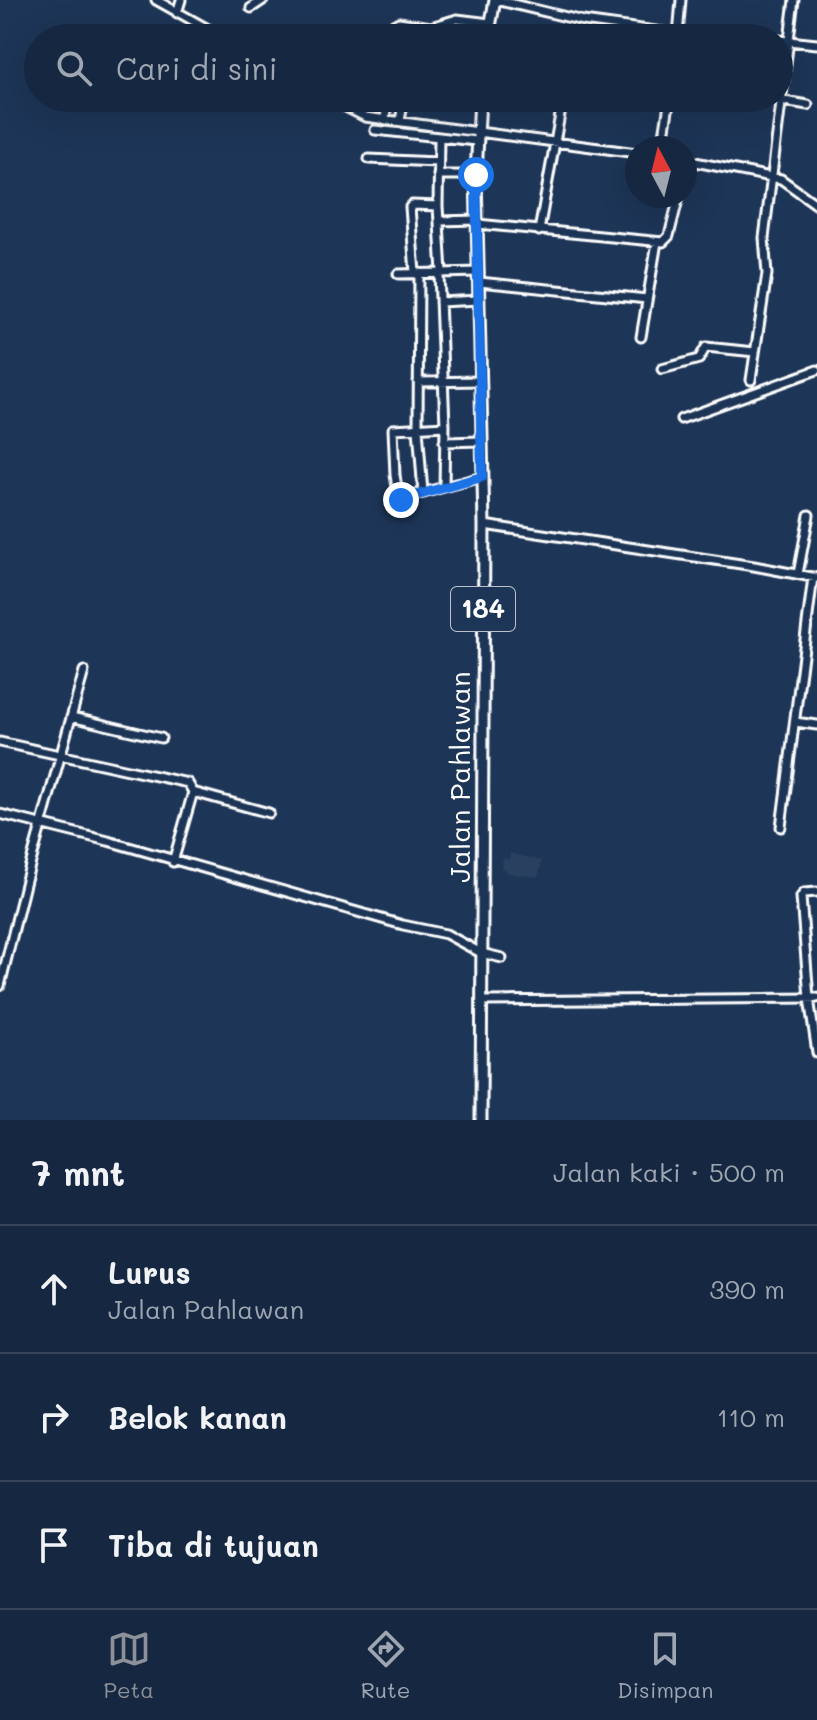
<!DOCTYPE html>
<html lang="id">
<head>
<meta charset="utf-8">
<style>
	body { margin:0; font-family:Mali,sans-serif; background:#23344c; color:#f1f3f6 }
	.compass { position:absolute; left:625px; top:136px; width:72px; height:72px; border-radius:50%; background:#162841; box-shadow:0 8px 32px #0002; rotate:353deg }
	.stop { position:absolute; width:24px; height:24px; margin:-18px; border:6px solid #1a73e8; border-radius:50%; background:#fff }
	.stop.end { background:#1a73e8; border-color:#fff; box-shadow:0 2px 8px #0008 }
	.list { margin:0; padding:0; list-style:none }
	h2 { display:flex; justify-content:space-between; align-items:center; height:104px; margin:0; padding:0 32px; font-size:34px }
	h2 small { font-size:26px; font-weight:400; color:#9ea6b1 }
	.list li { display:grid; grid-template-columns:52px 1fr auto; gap:24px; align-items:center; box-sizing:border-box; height:128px; padding:0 32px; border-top:2px solid #35445a }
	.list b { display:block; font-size:30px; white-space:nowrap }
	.list p { margin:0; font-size:26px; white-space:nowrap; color:#9ea6b1 }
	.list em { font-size:26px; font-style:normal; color:#9ea6b1 }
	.icon { flex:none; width:44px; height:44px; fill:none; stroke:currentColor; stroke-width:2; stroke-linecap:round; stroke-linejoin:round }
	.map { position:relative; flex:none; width:817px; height:1120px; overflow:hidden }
	.search { position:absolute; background:#162841; box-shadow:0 8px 32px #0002; left:24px; right:24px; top:24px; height:88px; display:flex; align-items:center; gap:20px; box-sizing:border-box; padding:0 28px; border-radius:44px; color:#9ea6b1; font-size:30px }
	.sheet { height:488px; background:#162841 }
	nav { display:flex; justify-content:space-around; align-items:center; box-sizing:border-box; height:112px; border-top:2px solid #35445a; background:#162841; font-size:22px; color:#9ea6b1 }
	nav a { display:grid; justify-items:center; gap:4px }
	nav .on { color:#8c9099 }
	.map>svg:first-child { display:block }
	.built { fill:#2a4161 }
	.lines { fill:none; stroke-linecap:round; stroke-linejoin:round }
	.minor-casing { stroke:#fff; stroke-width:13 }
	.major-casing { stroke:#fff; stroke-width:15 }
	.minor { stroke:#1d3557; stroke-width:7 }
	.major { stroke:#1d3557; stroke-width:9 }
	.route { stroke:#1a73e8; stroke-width:10 }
	.labels { text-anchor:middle; stroke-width:6; stroke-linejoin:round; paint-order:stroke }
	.shield { fill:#1d3557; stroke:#bbc2cd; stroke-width:2 }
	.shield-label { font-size:26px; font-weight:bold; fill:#fff }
	.street-label { font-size:28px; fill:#fff; stroke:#1d3557 }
</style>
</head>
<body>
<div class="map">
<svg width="817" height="1120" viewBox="0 0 817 1120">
	<rect width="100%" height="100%" fill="#1d3557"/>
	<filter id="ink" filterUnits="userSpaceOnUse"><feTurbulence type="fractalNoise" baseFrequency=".0125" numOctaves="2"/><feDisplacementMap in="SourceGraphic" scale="16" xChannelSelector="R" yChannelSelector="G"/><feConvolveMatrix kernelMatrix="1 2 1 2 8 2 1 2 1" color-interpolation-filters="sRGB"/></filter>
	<g filter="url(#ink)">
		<!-- built -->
		<path class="built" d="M510,853L542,861L538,877L507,873V870L501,868L503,858L509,859Z"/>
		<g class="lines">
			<defs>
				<path id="minor" d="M156,0L224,38
					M496,0L583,21L670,33L750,38
					M251,8L263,0
					M177,13L181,0
					M391,26L399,22L431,27L457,19L490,23
					M678,36L681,0
					M779,40L817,44
					M328,98L365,117L637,153
					M766,98L808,105
					M385,118L388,98
					M400,121L404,98
					M375,130L476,141
					M439,137L438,206L442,273
					M662,148L670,98
					M369,159L437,162
					M685,160L781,179L817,205
					M438,175H476
					M439,221L477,220
					M478,224L663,242L669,236L679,196
					M539,231L563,98
					M415,273L410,207L412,205L438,206
					M419,273L418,428L423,493
					M439,273L445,426L444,487L482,477
					M398,274L479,272
					M479,282L647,299
					M440,302L479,300
					M641,337L657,242
					M662,369L699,359L706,347L755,352
					M751,380L767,274L764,238L794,0
					M418,382L481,381
					M681,419L817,370
					M444,442L482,441
					M444,487L399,500L395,475L393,429L445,426
					M484,525L754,566L817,578
					M798,574L809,515
					M71,717L161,738
					M795,722L817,725
					M0,742L188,783L193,792L173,862
					M193,792L269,813
					M0,814L108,841L403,925L446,934L481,953L502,958
					M781,827L813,577
					M817,892L804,893L801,897L809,998L817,1053
					M0,986L26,880L84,671
					M482,1001L817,998"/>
				<path id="major" d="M488,38L495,0
					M480,98L476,175L484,525L481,1120"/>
			</defs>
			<!-- minor casing -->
			<use href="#minor" class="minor-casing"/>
			<!-- major casing -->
			<use href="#major" class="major-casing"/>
			<!-- minor -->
			<use href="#minor" class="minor"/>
			<!-- major -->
			<use href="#major" class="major"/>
		</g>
	</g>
	<g class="lines" filter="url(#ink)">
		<!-- route -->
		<path class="route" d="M401,500L482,477L476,175"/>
	</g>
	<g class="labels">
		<!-- shield labels -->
		<rect class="shield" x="451" y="587" width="64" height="44" rx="6"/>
		<g class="shield-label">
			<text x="483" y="618">184</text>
		</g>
		<!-- street labels -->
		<g class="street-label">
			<text transform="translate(460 777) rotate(-90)" y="10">Jalan Pahlawan</text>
		</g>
	</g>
</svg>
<svg class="compass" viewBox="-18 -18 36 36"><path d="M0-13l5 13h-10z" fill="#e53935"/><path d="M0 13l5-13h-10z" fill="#9ea6b1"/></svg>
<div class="stop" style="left:476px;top:175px"></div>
<div class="stop end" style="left:401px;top:500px"></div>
<div class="search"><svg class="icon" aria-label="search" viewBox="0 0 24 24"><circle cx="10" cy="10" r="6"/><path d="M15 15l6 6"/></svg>Cari di sini</div>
</div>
<section class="sheet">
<h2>7 mnt<small>Jalan kaki · 500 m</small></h2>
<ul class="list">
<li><svg class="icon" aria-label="ahead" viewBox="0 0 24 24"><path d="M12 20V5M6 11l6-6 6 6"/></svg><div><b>Lurus</b><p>Jalan Pahlawan</p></div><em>390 m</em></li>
<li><svg class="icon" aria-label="right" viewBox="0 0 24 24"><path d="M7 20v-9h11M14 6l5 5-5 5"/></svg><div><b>Belok kanan</b></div><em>110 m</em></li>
<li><svg class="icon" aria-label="arrive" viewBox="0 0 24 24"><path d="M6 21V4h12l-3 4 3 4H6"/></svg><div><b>Tiba di tujuan</b></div></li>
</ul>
</section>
<nav>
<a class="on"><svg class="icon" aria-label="map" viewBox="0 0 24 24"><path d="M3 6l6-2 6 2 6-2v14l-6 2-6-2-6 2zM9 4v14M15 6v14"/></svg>Peta</a>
<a><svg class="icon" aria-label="directions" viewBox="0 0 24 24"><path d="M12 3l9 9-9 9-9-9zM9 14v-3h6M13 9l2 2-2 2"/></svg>Rute</a>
<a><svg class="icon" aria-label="saved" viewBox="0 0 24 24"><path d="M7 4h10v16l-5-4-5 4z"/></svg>Disimpan</a>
</nav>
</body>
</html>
